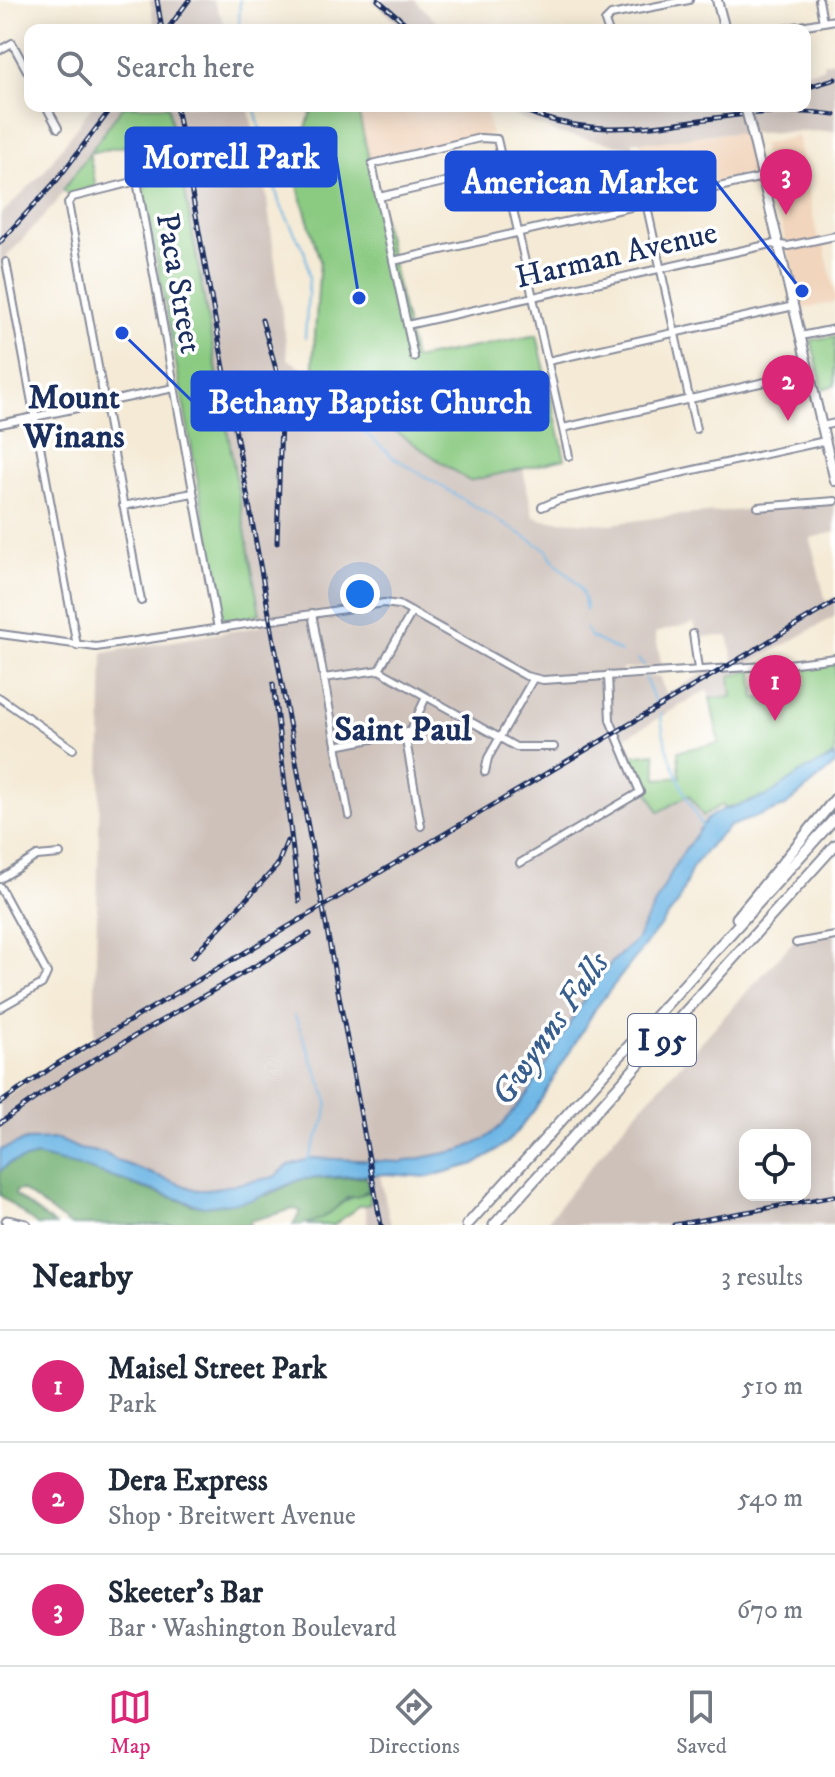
<!DOCTYPE html>
<html lang="en">
<head>
<meta charset="utf-8">
<style>
	body { margin:0; font-family:"IM FELL DW Pica",serif; background:#f2f2f3; color:#1f2937 }
	.controls { position:absolute; right:24px; bottom:24px; display:grid; overflow:hidden; border-radius:16px; box-shadow:0 4px 20px #0003 }
	.controls button { width:72px; height:72px; display:grid; place-items:center; padding:0; border:0; border-bottom:2px solid #e0e1e3; background:#fff; color:#1f2937; font:40px sans-serif }
	.you { position:absolute; left:360px; top:594px; width:28px; height:28px; margin:-20px; border:6px solid #fff; border-radius:50%; background:#1a73e8; box-shadow:0 0 0 12px #1a73e833 }
	.badge { display:grid; place-items:center; width:52px; height:52px; border-radius:50%; background:#db2777; color:#fff; font-size:26px; font-weight:700 }
	.pin { position:absolute; translate:-50% -66px; filter:drop-shadow(0 2px 4px #0008) }
	.pin::after { content:''; position:absolute; top:42px; width:28px; height:24px; background:inherit; clip-path:polygon(0 0,100% 0,50% 100%) }
	.list { margin:0; padding:0; list-style:none }
	h2 { display:flex; justify-content:space-between; align-items:center; height:104px; margin:0; padding:0 32px; font-size:34px }
	h2 small { font-size:26px; font-weight:400; color:#747a83 }
	.list li { display:grid; grid-template-columns:52px 1fr auto; gap:24px; align-items:center; box-sizing:border-box; height:112px; padding:0 32px; border-top:2px solid #e0e1e3 }
	.list b { display:block; font-size:30px; white-space:nowrap }
	.list p { margin:0; font-size:26px; white-space:nowrap; color:#747a83 }
	.list em { font-size:26px; font-style:normal; color:#747a83 }
	.icon { flex:none; width:44px; height:44px; fill:none; stroke:currentColor; stroke-width:2; stroke-linecap:round; stroke-linejoin:round }
	.map { position:relative; flex:none; width:835px; height:1225px; overflow:hidden }
	.search { position:absolute; background:#fff; box-shadow:0 4px 20px #0003; left:24px; right:24px; top:24px; height:88px; display:flex; align-items:center; gap:20px; box-sizing:border-box; padding:0 28px; border-radius:16px; color:#747a83; font-size:30px }
	.sheet { height:440px; background:#fff }
	nav { display:flex; justify-content:space-around; align-items:center; box-sizing:border-box; height:112px; border-top:2px solid #e0e1e3; background:#fff; font-size:22px; color:#747a83 }
	nav a { display:grid; justify-items:center; gap:4px }
	nav .on { color:#db2777 }
	.map>svg:first-child { display:block }
	.built { fill:#f1d5bd }
	.industrial { fill:#cec1ba; fill-rule:evenodd }
	.green { fill:#8aca81; stroke:#527c70; stroke-width:2 }
	.forest { fill:#6fae6f; stroke:#456e66; stroke-width:2 }
	.water { fill:#6db6e5; stroke:#4472a2; stroke-width:2 }
	.lines { fill:none; stroke-linecap:round; stroke-linejoin:round }
	.stream { stroke:#6db6e5; stroke-width:2 }
	.minor-casing { stroke:#888c9a; stroke-width:10 }
	.major-casing { stroke:#888c9a; stroke-width:12 }
	.highway-casing { stroke:#888c9a; stroke-width:13 }
	.minor { stroke:#fff; stroke-width:6 }
	.major { stroke:#fff; stroke-width:8 }
	.highway { stroke:#fff; stroke-width:9 }
	.rail-casing { stroke:#1b2f5e; stroke-width:5 }
	.rail { stroke:#fff; stroke-width:2; stroke-dasharray:6; stroke-linecap:butt }
	.major-bridge-casing { stroke:#888c9a; stroke-width:12; stroke-linecap:butt }
	.major-bridge { stroke:#fff; stroke-width:8 }
	.labels { text-anchor:middle; stroke-width:7; stroke-linejoin:round; paint-order:stroke }
	.shield { fill:#fff; stroke:#5f6d8e; stroke-width:2 }
	.shield-label { font-size:30px; font-weight:bold; fill:#1b2f5e }
	.street-label { font-size:32px; fill:#1b2f5e; stroke:#fff }
	.neighbourhood-label { font-size:34px; font-weight:bold; fill:#1b2f5e; stroke:#fff }
	.water-label { font-size:34px; font-style:italic; fill:#385e8d; stroke:#fff }
	.leader { fill:none; stroke:#1d4ed8; stroke-width:3 }
	.callout-dot { fill:#1d4ed8; stroke:#fff; stroke-width:3 }
	.callout { fill:#1d4ed8; stroke:#1d4ed8; stroke-width:3 }
	.callout-label { font-size:34px; text-anchor:middle; font-weight:bold; fill:#fff }
</style>
</head>
<body>
<div class="map">
<svg width="835" height="1225" viewBox="0 0 835 1225">
	<rect width="100%" height="100%" fill="#fff"/>
	<filter id="ink" filterUnits="userSpaceOnUse"><feTurbulence type="fractalNoise" baseFrequency=".0125" numOctaves="2"/><feDisplacementMap in="SourceGraphic" scale="16" xChannelSelector="R" yChannelSelector="G"/><feConvolveMatrix kernelMatrix="1 2 1 2 8 2 1 2 1" color-interpolation-filters="sRGB"/></filter>
	<filter id="wash" filterUnits="userSpaceOnUse"><feTurbulence type="fractalNoise" baseFrequency=".006" numOctaves="4" result="noise"/><feDisplacementMap in="SourceGraphic" scale="32" xChannelSelector="R" yChannelSelector="G"/><feGaussianBlur stdDeviation="1.8" result="paint"/><feColorMatrix in="noise" values="0 0 0 0 0 0 0 0 0 0 0 0 0 0 0 0 0 1.4 0 .05"/><feComposite in="paint" operator="in"/></filter>
	<g filter="url(#wash)">
		<rect width="100%" height="100%" fill="#f4ead5"/>
		<!-- built -->
		<path class="built" d="M357,106H485L491,134L369,160Z
			M742,133L756,172L652,196L640,141Z
			M797,136L819,245H824L835,295V302L802,309L762,145Z"/>
		<!-- industrial -->
		<path class="industrial" d="M150,0H213L227,30H155Z
			M372,0H415L444,30H405Z
			M835,61V131L711,134L658,142L633,141L634,148L557,133L491,106H805V72L824,68L823,63Z
			M92,106H123L73,173L56,203L0,264V215L43,173Z
			M168,106H248L264,177L288,359L468,481L523,469L533,516L543,520L611,524L668,516L833,503L835,511V532L810,538L826,602L835,597V616L730,676L732,697L710,698L707,690L623,739L635,770L658,811L689,794L707,819L678,860L640,933L611,963L586,996L529,1092L502,1125L484,1140L461,1150L401,1162L383,1160L380,1175L391,1225H368L355,1159L313,1158L289,1165L274,1177L217,1189L197,1190L118,1161L104,1153L79,1149L58,1140L38,1138L0,1150V1100L94,1040L103,653L261,626ZM694,623L698,637L728,636L734,663L720,664L666,694L659,676L622,678V669L662,667L655,633Z
			M835,926V1225H544L622,1128L801,933ZM745,1135H805V1195H745Z"/>
		<!-- green -->
		<path class="green" d="M123,106H168L179,164L135,177L125,146L89,153L96,186L69,195L63,190Z
			M313,106H357L414,359L537,335L565,459L469,481L321,381L313,363L320,261L293,169Z
			M182,175L260,614L224,623L143,186Z
			M835,336V385L823,389L811,340Z
			M835,661V754C813,767 786,793 756,802C746,805 734,806 724,808L722,805L703,816L689,795L659,812L629,756L655,753L657,779L680,777L678,751L719,743L710,698L732,697L730,676L753,670L755,698H766L764,669L802,668Z
			M369,1189L370,1204L359,1206L334,1225H307C329,1215 343,1197 366,1193Z"/>
		<!-- forest -->
		<path class="forest" d="M37,1156L85,1168L193,1205L268,1195L301,1179L366,1177L369,1189L357,1197H348C332,1213 317,1225 293,1225L301,1211L294,1209L250,1221V1225H70L22,1190L16,1191L15,1195L55,1225H37L0,1195V1171L10,1163Z"/>
		<!-- water -->
		<path class="water" d="M835,756V765L784,807L730,826L712,843L692,868L678,903L596,1008L534,1111L509,1141L478,1163L428,1177L387,1174L301,1179L252,1200L203,1207L85,1168L37,1156L10,1163L0,1171V1150L26,1140L58,1139L79,1149L104,1153L118,1161L196,1190H206L274,1177L289,1165L313,1158L401,1162L461,1150L484,1140L502,1125L529,1092L586,996L611,963L636,940L678,860L707,819L720,811L767,796L805,770Z"/>
		<g class="lines">
			<!-- stream -->
			<path class="stream" d="M239,30L240,0
				M254,106L279,202L305,253L309,278L305,338
				M302,377L393,457L547,550C559,577 584,573 586,611
				M585,628L591,637L621,652
				M637,659L644,665
				M645,678L656,704
				M661,713C662,748 686,798 703,828
				M295,1016L328,1101L325,1120L308,1160"/>
		</g>
	</g>
	<g filter="url(#ink)">
		<g class="lines">
			<defs>
				<path id="minor" d="M819,0L823,22
					M608,30L605,21L611,15L689,0
					M777,30L835,20
					M0,50L12,43L30,76
					M46,106L58,128
					M639,171L696,429
					M137,181L218,629
					M379,197L505,168
					M393,261L763,177
					M6,262L77,646
					M407,325L771,244L788,246L835,236
					M801,336L835,329
					M414,357L372,164L480,138L497,139L569,456
					M548,361L794,306
					M0,424L174,388
					M822,426L835,423
					M563,428L809,372
					M123,506L193,493
					M542,507L558,500L825,441
					M758,507L835,501
					M141,601L68,203L73,197L169,173
					M312,613L349,816
					M0,634L96,647L384,603L399,605L526,676L543,680L780,665L835,658
					M693,634L698,669
					M379,670L412,612
					M324,678L379,670L516,747H554
					M0,698L73,749
					M336,746L407,732
					M485,772L488,758L533,679
					M421,826L406,740L426,697
					M520,863L640,792L610,720L608,675
					M0,879L37,856L60,854
					M0,887L47,973L42,984L0,1008
					M796,943L835,936"/>
				<path id="major" d="M717,0L725,30
					M751,129L835,481"/>
				<path id="highway" d="M737,918L835,799
					M7,1221L26,1225
					M467,1225L835,818
					M494,1225L835,845"/>
			</defs>
			<!-- minor casing -->
			<use href="#minor" class="minor-casing"/>
			<!-- major casing -->
			<use href="#major" class="major-casing"/>
			<!-- highway casing -->
			<use href="#highway" class="highway-casing"/>
			<!-- minor -->
			<use href="#minor" class="minor"/>
			<!-- major -->
			<use href="#major" class="major"/>
			<!-- highway -->
			<use href="#highway" class="highway"/>
			<defs>
				<path id="rail" d="M157,0L162,30
					M378,0L413,30
					M167,30L189,0
					M805,88L835,79
					M176,106L381,1225
					M515,106C620,159 726,97 835,115
					M0,242L57,180L113,106
					M262,320L282,390L277,543
					M273,684L299,901
					M192,957L277,866L287,841
					M0,1103L57,1064L835,602
					M0,1123L73,1072L310,934
					M674,1225L835,1196"/>
			</defs>
			<!-- rail casing -->
			<use href="#rail" class="rail-casing"/>
			<!-- rail -->
			<use href="#rail" class="rail"/>
			<defs>
				<path id="major-bridge" d="M745,106L751,129"/>
			</defs>
			<!-- major-bridge casing -->
			<use href="#major-bridge" class="major-bridge-casing"/>
			<!-- major-bridge -->
			<use href="#major-bridge" class="major-bridge"/>
		</g>
	</g>
	<g class="labels">
		<!-- shield labels -->
		<rect class="shield" x="628" y="1014" width="68" height="52" rx="6"/>
		<g class="shield-label">
			<text x="662" y="1050">I 95</text>
		</g>
		<!-- street labels -->
		<g class="street-label">
			<text transform="translate(616 254) rotate(-13)" y="11">Harman Avenue</text>
			<text transform="translate(180 283) rotate(80)" y="11">Paca Street</text>
		</g>
		<!-- neighbourhood labels -->
		<g class="neighbourhood-label">
			<text x="74" y="408">Mount<tspan x="74" dy="39">Winans</tspan></text>
			<text x="403" y="740">Saint Paul</text>
		</g>
		<!-- water labels -->
		<g class="water-label">
			<text transform="translate(549 1028) rotate(-55)" y="12">Gwynns Falls</text>
		</g>
	</g>
	<!-- callouts -->
	<path class="leader" d="M359 298L336 157M802 291L715 181M122 333L192 401"/>
	<g class="callout-dot">
		<circle cx="359" cy="298" r="8"/>
		<circle cx="802" cy="291" r="8"/>
		<circle cx="122" cy="333" r="8"/>
	</g>
	<g class="callout">
		<rect x="126" y="128" width="210" height="58" rx="8"/>
		<rect x="446" y="152" width="269" height="58" rx="8"/>
		<rect x="192" y="372" width="356" height="58" rx="8"/>
	</g>
	<g class="callout-label">
		<text x="231" y="168">Morrell Park</text>
		<text x="580" y="193">American Market</text>
		<text x="370" y="413">Bethany Baptist Church</text>
	</g>
</svg>
<div class="controls">
<button><svg class="icon" aria-label="locate" viewBox="0 0 24 24"><circle cx="12" cy="12" r="6"/><path d="M12 2v4M12 18v4M2 12h4M18 12h4"/></svg></button>
</div>
<div class="you"></div>
<div class="pin badge" style="left:775px;top:721px">1</div>
<div class="pin badge" style="left:788px;top:421px">2</div>
<div class="pin badge" style="left:786px;top:215px">3</div>
<div class="search"><svg class="icon" aria-label="search" viewBox="0 0 24 24"><circle cx="10" cy="10" r="6"/><path d="M15 15l6 6"/></svg>Search here</div>
</div>
<section class="sheet">
<h2>Nearby<small>3 results</small></h2>
<ul class="list">
<li><span class="badge">1</span><div><b>Maisel Street Park</b><p>Park</p></div><em>510 m</em></li>
<li><span class="badge">2</span><div><b>Dera Express</b><p>Shop · Breitwert Avenue</p></div><em>540 m</em></li>
<li><span class="badge">3</span><div><b>Skeeter's Bar</b><p>Bar · Washington Boulevard</p></div><em>670 m</em></li>
</ul>
</section>
<nav>
<a class="on"><svg class="icon" aria-label="map" viewBox="0 0 24 24"><path d="M3 6l6-2 6 2 6-2v14l-6 2-6-2-6 2zM9 4v14M15 6v14"/></svg>Map</a>
<a><svg class="icon" aria-label="directions" viewBox="0 0 24 24"><path d="M12 3l9 9-9 9-9-9zM9 14v-3h6M13 9l2 2-2 2"/></svg>Directions</a>
<a><svg class="icon" aria-label="saved" viewBox="0 0 24 24"><path d="M7 4h10v16l-5-4-5 4z"/></svg>Saved</a>
</nav>
</body>
</html>
